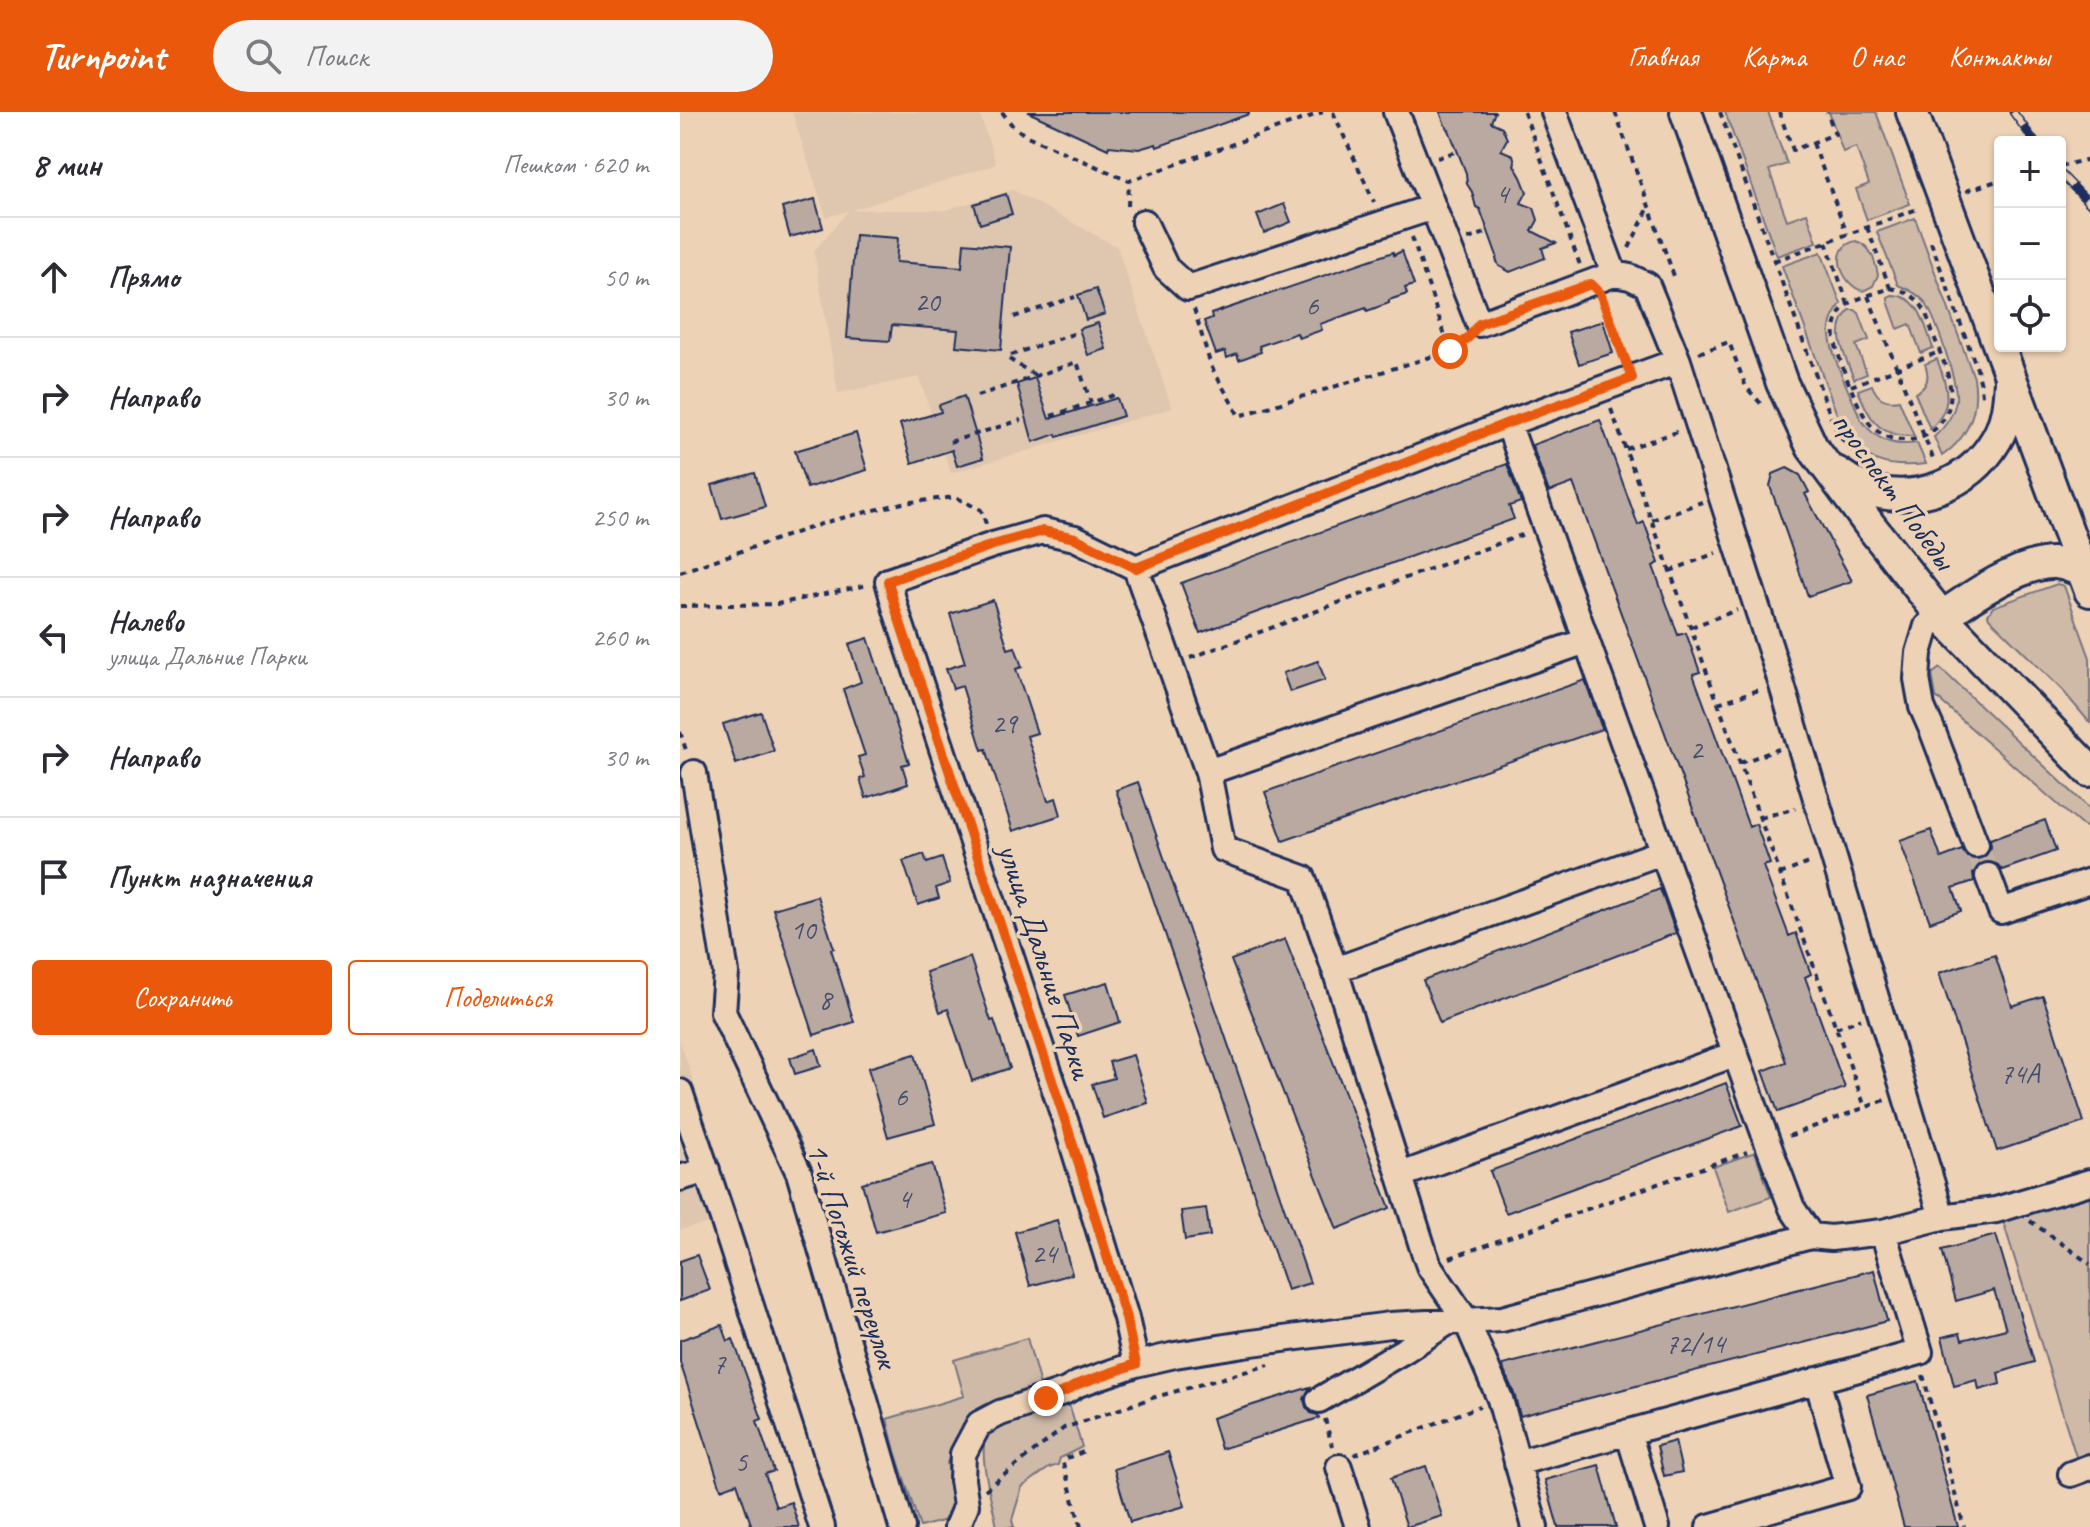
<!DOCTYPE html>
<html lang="ru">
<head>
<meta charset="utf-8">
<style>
	body { margin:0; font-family:Caveat,sans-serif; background:#f2f2f3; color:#2b2b33 }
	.controls { position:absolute; right:24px; top:24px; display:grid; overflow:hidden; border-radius:8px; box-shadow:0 2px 6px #0004 }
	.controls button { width:72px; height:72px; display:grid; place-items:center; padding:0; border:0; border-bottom:2px solid #e1e1e2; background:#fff; color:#2b2b33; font:40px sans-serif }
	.stop { position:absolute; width:24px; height:24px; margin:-18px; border:6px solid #ea580c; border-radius:50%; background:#fff }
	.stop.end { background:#ea580c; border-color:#fff; box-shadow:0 2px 8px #0008 }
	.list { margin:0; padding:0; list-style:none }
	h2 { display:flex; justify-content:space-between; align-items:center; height:104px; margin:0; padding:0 32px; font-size:34px }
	h2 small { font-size:26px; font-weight:400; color:#7c7c81 }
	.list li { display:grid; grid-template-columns:52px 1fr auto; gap:24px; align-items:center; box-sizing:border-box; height:120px; padding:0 32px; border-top:2px solid #e1e1e2 }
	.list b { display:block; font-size:30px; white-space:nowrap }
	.list p { margin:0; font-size:26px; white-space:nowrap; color:#7c7c81 }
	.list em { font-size:26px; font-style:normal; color:#7c7c81 }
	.actions { display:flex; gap:16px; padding:24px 32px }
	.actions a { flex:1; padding:18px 0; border:2px solid #ea580c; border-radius:8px; text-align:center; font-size:28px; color:#ea580c }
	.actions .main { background:#ea580c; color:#fff }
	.icon { flex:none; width:44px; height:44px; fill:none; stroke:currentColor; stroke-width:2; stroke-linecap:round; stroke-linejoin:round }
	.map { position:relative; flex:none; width:1410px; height:1415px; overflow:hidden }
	header { display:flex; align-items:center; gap:48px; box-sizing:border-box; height:112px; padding:0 40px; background:#ea580c; color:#fff }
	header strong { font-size:38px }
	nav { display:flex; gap:44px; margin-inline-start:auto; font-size:28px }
	.search { width:560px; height:72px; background:#f2f2f3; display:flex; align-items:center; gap:20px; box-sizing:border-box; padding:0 28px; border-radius:44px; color:#7c7c81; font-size:30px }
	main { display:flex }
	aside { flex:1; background:#fff }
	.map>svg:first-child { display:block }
	.built { fill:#dec6af }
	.green { fill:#cfbaa8; stroke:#757483; stroke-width:2 }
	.building { fill:#baa9a0; stroke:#1b2f5e; stroke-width:2 }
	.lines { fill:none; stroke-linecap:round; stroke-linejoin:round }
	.minor-tunnel { stroke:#c4b1a4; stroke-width:24; stroke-dasharray:24 12; stroke-linecap:butt }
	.minor-casing { stroke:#1b2f5e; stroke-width:30 }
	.major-casing { stroke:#1b2f5e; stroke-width:36 }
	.path { stroke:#1b2f5e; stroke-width:4; stroke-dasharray:6 6; stroke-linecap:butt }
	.minor { stroke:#eed2b5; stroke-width:24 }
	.major { stroke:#eed2b5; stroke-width:30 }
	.rail-casing { stroke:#1b2f5e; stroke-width:9 }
	.rail { stroke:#eed2b5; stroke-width:6; stroke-dasharray:18; stroke-linecap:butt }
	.route { stroke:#ea580c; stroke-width:10 }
	.labels { text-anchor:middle; stroke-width:7; stroke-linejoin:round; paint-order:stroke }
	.number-label { font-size:28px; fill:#434e6e }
	.street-label { font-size:32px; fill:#1b2f5e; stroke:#eed2b5 }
</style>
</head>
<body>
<header>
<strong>Turnpoint</strong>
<div class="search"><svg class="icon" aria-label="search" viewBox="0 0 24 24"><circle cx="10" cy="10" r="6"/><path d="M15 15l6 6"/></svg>Поиск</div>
<nav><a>Главная</a><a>Карта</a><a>О нас</a><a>Контакты</a></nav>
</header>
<main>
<aside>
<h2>8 мин<small>Пешком · 620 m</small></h2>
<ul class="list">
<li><svg class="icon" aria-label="ahead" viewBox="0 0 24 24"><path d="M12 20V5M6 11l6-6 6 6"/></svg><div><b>Прямо</b></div><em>50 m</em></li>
<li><svg class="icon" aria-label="right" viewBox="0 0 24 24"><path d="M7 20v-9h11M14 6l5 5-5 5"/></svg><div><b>Направо</b></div><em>30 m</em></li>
<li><svg class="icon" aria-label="right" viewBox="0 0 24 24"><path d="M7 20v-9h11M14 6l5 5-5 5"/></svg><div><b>Направо</b></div><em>250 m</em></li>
<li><svg class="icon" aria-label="left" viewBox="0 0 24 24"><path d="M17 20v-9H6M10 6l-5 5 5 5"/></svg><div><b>Налево</b><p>улица Дальние Парки</p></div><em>260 m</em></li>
<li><svg class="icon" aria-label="right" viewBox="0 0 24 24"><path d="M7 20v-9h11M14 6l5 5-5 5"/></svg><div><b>Направо</b></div><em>30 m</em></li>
<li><svg class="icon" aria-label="arrive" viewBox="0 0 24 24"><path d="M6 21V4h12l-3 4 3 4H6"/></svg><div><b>Пункт назначения</b></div></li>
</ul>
<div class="actions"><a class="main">Сохранить</a><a>Поделиться</a></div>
</aside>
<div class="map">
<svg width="1410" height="1415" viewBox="0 0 1410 1415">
	<rect width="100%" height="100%" fill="#eed2b5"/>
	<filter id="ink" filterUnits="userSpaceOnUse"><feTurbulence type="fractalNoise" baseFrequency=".0125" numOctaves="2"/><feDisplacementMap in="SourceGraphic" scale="16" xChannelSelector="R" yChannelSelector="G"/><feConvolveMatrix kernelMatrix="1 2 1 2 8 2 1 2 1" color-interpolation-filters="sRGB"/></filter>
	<g filter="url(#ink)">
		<!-- built -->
		<path class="built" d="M112,0H299L316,52L172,98H266L333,78L437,135L492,296L271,361L239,265L158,281L134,139L168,99L146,105Z
			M0,929L58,1104L0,1118Z"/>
		<!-- green -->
		<path class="green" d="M1045,0H1088L1107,52L1089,58L1107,108L1127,101L1137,130L1097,144Z
			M1149,0H1196L1230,92L1187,108L1176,77L1189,72L1176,35L1163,40Z
			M1235,106L1294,266C1299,299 1289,325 1262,344L1254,325C1265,315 1274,304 1276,288C1278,271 1255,203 1244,189C1237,181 1228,177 1218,173L1197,120Z
			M1176,129C1191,133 1195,149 1198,163L1193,174L1183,179C1162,174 1147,135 1176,129Z
			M1141,140L1161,192C1156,199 1151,206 1150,215C1147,238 1172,285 1181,308C1196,328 1212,335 1237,331L1246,352C1205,357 1185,350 1162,316L1102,154Z
			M1212,183C1241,184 1245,214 1253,236L1241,241L1230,212L1218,217L1208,189V185Z
			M1170,198H1175L1179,201L1189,228L1176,233L1187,262L1174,267C1166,246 1149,217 1170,198Z
			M1257,247C1267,275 1275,295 1250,317L1235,281C1248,275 1250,265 1245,252Z
			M1192,273C1197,286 1205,291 1219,288L1234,324C1198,325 1190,307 1178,278Z
			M1377,472L1384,474L1410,546V611L1383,579L1309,506L1308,503L1313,495Z
			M1260,556L1410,697V717L1400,712L1256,585L1252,562Z
			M1075,1040L1091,1085L1049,1100L1033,1055Z
			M1410,1082V1347L1398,1351L1323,1109Z
			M347,1226L360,1273L352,1282L289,1311L278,1324L267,1351L277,1395L266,1408L240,1415L215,1339L207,1307L284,1284L274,1248Z
			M387,1286L402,1335L380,1346L378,1353L369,1356L342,1375L332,1408L334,1415H317C312,1387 296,1341 308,1315Z"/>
		<!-- building -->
		<path class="building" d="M348,0H569V2L477,35L476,32L459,37L429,34L428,37Z
			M760,0H815L811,10L822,15L827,27L821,38L833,43L835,50L834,53L841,65L847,80L841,91L854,96L858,108L852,119L876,131L862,136L865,146L830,160L819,154L816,147L817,144L800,97L796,95L792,80L787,72L786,61L769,18L765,13Z
			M326,82L332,102L300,112L294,92Z
			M135,87L143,116L110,125L102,96Z
			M604,92L611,110L584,121L577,103Z
			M175,123L218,126L216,150L282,155L284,131L330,135L321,238L276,234L278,218L212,213L210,229L167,226Z
			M722,139L734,173L725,176L727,182L709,188V191L687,199L686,196L640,212L642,218L619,226L617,221L579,234L581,240L559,248L557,242L547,246L545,239L536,242L524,209L532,206L531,202L713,140L714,143Z
			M416,177L425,202L406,208L398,183Z
			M923,209L933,241L899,252L888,220Z
			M418,211L426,237L408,243L399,217Z
			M355,266L369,307L437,286L443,304L377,325L376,322L353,330L337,272Z
			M284,284L303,346L277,354L272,338L232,351L220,312L261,300L259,293Z
			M920,308L958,413L964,410L979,451L973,454L998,523L1006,521L1020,560L1013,562L1069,715L1076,712L1090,752L1083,754L1109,824L1116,821L1131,862L1125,865L1165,976L1098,1000L1083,959L1106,950L893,371L869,380L852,333Z
			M176,321L187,358L127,376L115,339Z
			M827,352L841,390L829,394L834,407L520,521L501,471Z
			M1107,356L1120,363L1129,380L1125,382L1172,469L1128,484L1090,374L1093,362Z
			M75,361L85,395L42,407L32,373Z
			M313,488L328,537L335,535L342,555L336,557L357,621L347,624L368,689L376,686L381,703L333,719L306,637L302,638L282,574L273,577L266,557L285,551L270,502Z
			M188,526L229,651L222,653L228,672L186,686L180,667L185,665L178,645L185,643L163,577L181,570L169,532Z
			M638,549L645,568L610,580L603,561Z
			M905,568L922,617L603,729L585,680Z
			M81,600L94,639L56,652L43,612Z
			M458,670L630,1171L607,1178L436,678Z
			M1365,708L1376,739L1322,758L1318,753L1311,749L1302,750L1296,755L1293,761L1294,769L1273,776L1281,799L1250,810L1220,729L1251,718L1261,746L1282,738L1287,745L1294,748L1301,747L1308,742L1311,735L1310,728Z
			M244,742L247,751L262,746L270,771L256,776L259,786L238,793L223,749Z
			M980,777L996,821L760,911L743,868Z
			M137,784L154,836L151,837L174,910L134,923L93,797Z
			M605,827L710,1096L657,1117L551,848Z
			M1315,843L1332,894L1363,884L1404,1010L1317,1039L1259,861Z
			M290,845L311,909L314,908L330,956L292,969L268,897L260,900L246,860Z
			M428,870L440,910L398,924L385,883Z
			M136,937L141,954L115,962L110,946Z
			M235,942L255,1012L208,1025L188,956Z
			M453,943L468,991L423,1006L412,972L434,966L429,950Z
			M1046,971L1062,1014L826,1101L810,1059Z
			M252,1052L266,1101L196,1120L182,1071Z
			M526,1096L530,1124L505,1128L501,1099Z
			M377,1108L392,1162L350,1174L335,1120Z
			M1316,1123L1354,1250L1318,1261L1320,1272L1299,1278L1297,1268L1274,1274L1262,1225L1280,1221L1282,1228L1326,1217L1314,1178L1276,1189L1262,1138Z
			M17,1143L30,1178L0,1189V1149Z
			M1194,1158L1207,1209L1177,1217L840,1304L834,1281L824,1259L823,1253Z
			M42,1213L48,1229L53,1227L82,1307L77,1309L94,1359L85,1362L96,1395L111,1390L119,1415H72L57,1371L41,1377L0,1250V1228Z
			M1238,1269L1278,1415H1224L1187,1283Z
			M630,1275L624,1287L626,1295L631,1301L638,1303L639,1306L541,1337L532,1306Z
			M995,1329L1002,1360L984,1364L977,1334Z
			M488,1340L505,1394L450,1410L434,1357Z
			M919,1353L936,1415H878L865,1368Z
			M746,1354L762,1404L727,1415L711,1366Z"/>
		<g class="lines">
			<!-- minor-tunnel -->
			<path class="minor-tunnel" d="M1296,733L1308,764"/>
			<defs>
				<path id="minor" d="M716,0L799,212L934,162
					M874,0L934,162L950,165L967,173L998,249L1101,570L1262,1105
					M464,110L486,156L508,176L753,95
					M828,311L1088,1032L1112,1096L1131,1124
					M1262,505L1247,514L1239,541L1237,567L1242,595L1253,620L1296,733
					M528,660L906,529
					M14,661L46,861L43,900L119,1061L222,1415
					M1308,764L1321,799L1410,769
					M655,858L982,740
					M0,980L43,1107L142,1415
					M721,1063L1055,942
					M0,1066L27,1058
					M456,1252L446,1206L387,1014L216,498L208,469L313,433L363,419L395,426L456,456
					M639,1288L725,1238L765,1212
					M948,1320L977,1415
					M837,1351L1240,1240L1203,1120
					M659,1355L678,1415
					M1391,1362L1410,1355
					M277,1415L286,1393L282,1368L283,1342L299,1312L320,1301L386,1279L398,1272L456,1252L495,1243L564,1232L710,1213L822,1207L1131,1124L1151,1126L1203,1120L1262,1105L1316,1098L1410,1070
					M855,1415L820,1287L787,1210L749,1154L744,1140L655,858L623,766L543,737L528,660L456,456L828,311L998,249
					M1029,1415L1168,1375L1137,1268"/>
				<path id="major" d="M1006,0L1102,271L1132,335L1189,412L1262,505L1410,659
					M1232,0L1410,479
					M1156,360C1164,365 1173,372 1182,376C1233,394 1289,374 1316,328C1327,310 1329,289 1330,268
					M1262,505C1289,486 1341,450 1374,451C1384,451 1394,456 1403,460"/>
			</defs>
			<!-- minor casing -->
			<use href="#minor" class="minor-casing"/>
			<!-- major casing -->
			<use href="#major" class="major-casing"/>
			<!-- path -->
			<path class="path" d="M322,0L332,13L345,23L449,69L643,0
				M653,0L694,90
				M844,0L900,153
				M935,0L994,164
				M1040,0L1153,311L1161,326L1173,339
				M1099,0L1113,38L1155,22L1147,0
				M1133,31L1167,122
				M757,46L777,39
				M1380,54L1410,47
				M1286,79L1320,68
				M448,94L449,69
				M1187,115L1210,176
				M732,125L770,239
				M788,127L808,120
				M1146,130L1168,192
				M1251,130L1297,257L1301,273L1302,284
				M949,136L969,95
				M1094,149L1240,96
				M1210,176C1220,178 1230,181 1238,189C1247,198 1250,215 1255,227C1265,255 1282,286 1259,313C1251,322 1240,328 1228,328C1213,329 1199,323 1190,312C1179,300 1157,245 1155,228C1154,219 1156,207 1161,199C1170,186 1196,182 1210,176Z
				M1188,184L1254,349
				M923,190L944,245
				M514,197L531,254L559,304L770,239L784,229
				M334,205L395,185
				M1019,241L1049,230L1066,275L1084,295
				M331,243L396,221
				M329,247L356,264
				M1171,274L1259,240
				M297,284L397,250L411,291
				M931,297L1185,995
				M371,304L434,283
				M270,330L341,308
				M946,337L997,320
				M972,408L1022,390
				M990,459L1036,441
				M0,460L150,409L223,391L275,385L301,398L306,412
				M0,494L97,492L188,473
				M1011,515L1057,498
				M510,546L847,421
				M1038,591L1082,577
				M0,620L7,641
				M1060,651L1099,637
				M1080,706L1116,696
				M1100,762L1132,750
				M1156,916L1181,907
				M1109,1024L1205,988
				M1350,1109L1410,1152
				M770,1146L1067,1040
				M1243,1263L1284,1415
				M645,1307L652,1334
				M674,1343L800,1294
				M305,1378L384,1316L472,1286L589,1253
				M401,1415L383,1351L387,1346L403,1340"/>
			<!-- minor -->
			<use href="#minor" class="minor"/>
			<!-- major -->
			<use href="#major" class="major"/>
			<defs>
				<path id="rail" d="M1333,0L1355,30
					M1380,61L1410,92"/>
			</defs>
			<!-- rail casing -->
			<use href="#rail" class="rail-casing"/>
			<!-- rail -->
			<use href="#rail" class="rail"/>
		</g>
	</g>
	<g class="lines" filter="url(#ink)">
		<!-- route -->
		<path class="route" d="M366,1286L386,1279L398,1272L456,1252L446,1206L387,1014L216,498L208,469L313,433L363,419L395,426L456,456L828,311L952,266L920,181L911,172L799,212L788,226L770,239"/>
	</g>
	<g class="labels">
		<!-- number labels -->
		<g class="number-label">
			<text x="822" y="91">4</text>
			<text x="247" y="199">20</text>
			<text x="632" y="203">6</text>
			<text x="324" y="621">29</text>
			<text x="1016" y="647">2</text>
			<text x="123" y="827">10</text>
			<text x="145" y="897">8</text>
			<text x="1340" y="971">74А</text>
			<text x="221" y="994">6</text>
			<text x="224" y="1096">4</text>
			<text x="364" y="1151">24</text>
			<text x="1015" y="1241">72/14</text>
			<text x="39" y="1261">7</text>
			<text x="61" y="1359">5</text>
		</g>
		<!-- street labels -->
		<g class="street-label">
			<text transform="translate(1214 378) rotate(54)" y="11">проспект Победы</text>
			<text transform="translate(366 849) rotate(72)" y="11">улица Дальние Парки</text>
			<text transform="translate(173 1143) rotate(72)" y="11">1-й Погожий переулок</text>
		</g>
	</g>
</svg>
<div class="controls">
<button>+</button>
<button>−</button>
<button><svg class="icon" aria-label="locate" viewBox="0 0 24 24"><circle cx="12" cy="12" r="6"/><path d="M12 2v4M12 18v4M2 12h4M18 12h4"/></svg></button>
</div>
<div class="stop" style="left:770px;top:239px"></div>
<div class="stop end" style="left:366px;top:1286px"></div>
</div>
</main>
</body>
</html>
